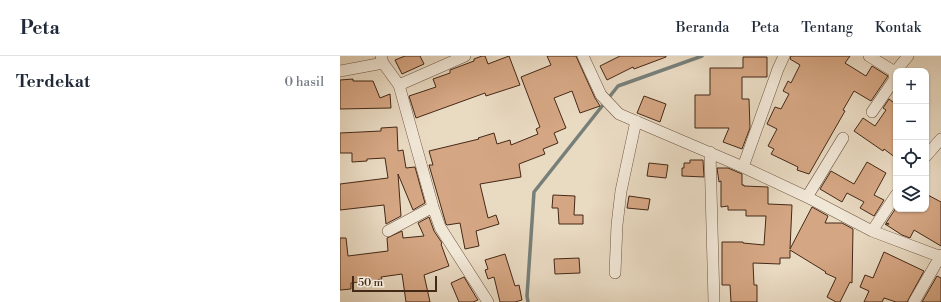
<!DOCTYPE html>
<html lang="id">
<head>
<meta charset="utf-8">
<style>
	body { margin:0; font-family:"Libre Bodoni",serif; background:#f2f2f3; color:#1f2937 }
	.controls { position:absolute; right:12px; top:12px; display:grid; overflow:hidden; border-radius:8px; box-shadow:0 1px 3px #0004 }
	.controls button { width:36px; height:36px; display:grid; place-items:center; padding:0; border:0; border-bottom:1px solid #e0e1e3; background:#fff; color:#1f2937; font:20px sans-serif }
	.scale { position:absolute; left:12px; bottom:10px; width:85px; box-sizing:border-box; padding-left:4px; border:2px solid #452917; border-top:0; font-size:11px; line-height:14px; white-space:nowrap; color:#452917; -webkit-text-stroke:3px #f1e7d7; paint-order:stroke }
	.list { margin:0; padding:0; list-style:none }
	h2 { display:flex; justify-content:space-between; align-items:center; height:52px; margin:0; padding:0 16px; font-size:17px }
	h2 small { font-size:13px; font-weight:400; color:#747a83 }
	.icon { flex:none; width:22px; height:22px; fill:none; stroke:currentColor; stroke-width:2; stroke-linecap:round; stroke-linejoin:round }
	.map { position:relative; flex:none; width:601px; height:246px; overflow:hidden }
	header { display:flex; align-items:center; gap:24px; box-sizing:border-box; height:56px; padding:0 20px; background:#fff; border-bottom:1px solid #e0e1e3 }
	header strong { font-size:19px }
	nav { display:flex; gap:22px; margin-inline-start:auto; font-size:14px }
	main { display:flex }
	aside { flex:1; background:#fff }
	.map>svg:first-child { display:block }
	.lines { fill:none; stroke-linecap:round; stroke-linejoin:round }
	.stream { stroke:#777f79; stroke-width:3.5 }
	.building { fill:#d5a683; stroke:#452917 }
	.minor-casing { stroke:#6e5542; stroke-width:12 }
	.minor { stroke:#f1e7d7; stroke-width:11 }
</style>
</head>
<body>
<header>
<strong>Peta</strong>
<nav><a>Beranda</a><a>Peta</a><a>Tentang</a><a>Kontak</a></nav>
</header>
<main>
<aside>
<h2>Terdekat<small>0 hasil</small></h2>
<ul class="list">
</ul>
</aside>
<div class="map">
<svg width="601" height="246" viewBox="0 0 601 246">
	<rect width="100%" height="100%" fill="#e9dac2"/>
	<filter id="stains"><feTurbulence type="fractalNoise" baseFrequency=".005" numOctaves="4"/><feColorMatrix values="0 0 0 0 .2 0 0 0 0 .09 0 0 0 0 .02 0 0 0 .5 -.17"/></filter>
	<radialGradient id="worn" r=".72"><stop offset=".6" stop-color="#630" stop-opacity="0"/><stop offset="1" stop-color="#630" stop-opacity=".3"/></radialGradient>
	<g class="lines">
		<!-- stream -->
		<path class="stream" d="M188,246L187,240L194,136L278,30L362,0"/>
	</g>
	<!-- building -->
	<path class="building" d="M65,0H80L84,8L62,18L55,4Z
		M142,0H145L148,8L169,0L180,29L146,40L145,37L76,62L69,40L96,31L93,23L110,17V14L134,5V3Z
		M207,0H236L255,42L260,50L240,57L232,35L214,42L226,72L214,77L218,87L203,93L205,98L179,108L181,121L140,128L148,162L156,159L159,168L136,175L139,190L125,193L120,167L107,169L106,168L89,109H93L89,95L139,83L138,82L154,77L157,88L170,84L171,89L198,78L196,73L200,71L181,21L211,9Z
		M280,0H326V1L294,13L293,11L267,24L260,10Z
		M451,0H510L505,7L526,20L532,10L548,20L531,45L514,35L503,54L505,55L469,118L457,114L458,111L431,98L434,93L428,90L437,73L427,68L435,51L441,53L449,38L443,35L448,25L451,27L460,9L450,3Z
		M403,1H427V21H402V43H409L410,72L402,93L383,86L389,72H355V39H370V12H403Z
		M13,23V25H33L40,42L50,38L51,52L0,53V24Z
		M304,40L326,48L320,66L297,57Z
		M556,41V102L544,93L543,95L514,75L523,62L535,70L546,54L543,52L549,43L553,46Z
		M57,71L58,95L63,94L66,112L75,111L85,147L73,154L58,118L61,160L46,168L44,149L0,154V128L48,122L45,102L27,103V105L12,106V97H0V77L41,75V72Z
		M350,104H363L364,121L342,120V112H344V107H350Z
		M527,106L546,117L534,139L544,144L534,160L520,152L524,146L507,137L502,146L480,133L491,115L514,128Z
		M309,107L328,109L326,122L307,120Z
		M377,112H388L402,118V129H404V130L428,131V148L452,149L450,193L472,151L488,160L485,167H502L513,173L512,227L510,226L500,246H496L487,241L496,222L485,217L486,216L450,194V202H440V208L413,207L414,229H417V246H391L390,229H382V186H403V187L424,189L426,160H406V154H388V150L381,151V125L379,126Z
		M586,138L601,146V190L574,174L570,182L562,179L545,168H549L546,167L556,152V153H586Z
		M213,139L235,140L234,159H243V168H219L218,152H212Z
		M289,140L310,143L308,154L287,152Z
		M89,161L94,175L102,187L101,188L109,210L84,219L90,246H66L62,218L41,221L42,223L11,227V233L0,234V182H6L8,200L48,195L47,182L62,175L63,182L84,180L78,167Z
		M544,196L584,215L567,246H556L544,242L542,246H524L529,235L520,231L525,219L533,222Z
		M165,198L175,230L179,229L182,244L175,246H160L154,221L148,223L145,214L148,213L145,204Z
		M239,202L240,217L215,218L214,203Z
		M597,220L601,222V246H582Z
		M124,221L136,241L138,244L133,246H119L111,227Z"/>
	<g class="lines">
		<defs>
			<path id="minor" d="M41,0L43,7L59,29L93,151L100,171L105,179L148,246
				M243,0L261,39L279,58L403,111L467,141L532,175L601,201
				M529,0L555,16
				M0,15L43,7
				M59,29L125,0
				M532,56L554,24L555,16L568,0
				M370,96L374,246
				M586,100L601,83
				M403,111L438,13L444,0
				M467,141L503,82
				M48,175L93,151
				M532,175L556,139
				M275,217L277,169L281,135L296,65
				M574,246L601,199"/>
		</defs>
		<!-- minor casing -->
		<use href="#minor" class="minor-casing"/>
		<!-- minor -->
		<use href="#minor" class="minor"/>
	</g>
	<rect width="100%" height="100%" filter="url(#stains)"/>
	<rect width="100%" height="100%" fill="url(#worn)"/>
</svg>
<div class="controls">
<button>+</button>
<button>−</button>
<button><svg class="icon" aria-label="locate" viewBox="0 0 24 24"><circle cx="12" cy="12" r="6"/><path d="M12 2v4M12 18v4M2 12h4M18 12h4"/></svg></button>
<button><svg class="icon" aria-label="layers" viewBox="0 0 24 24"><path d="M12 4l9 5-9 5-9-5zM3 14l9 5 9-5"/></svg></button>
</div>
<div class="scale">50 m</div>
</div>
</main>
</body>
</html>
